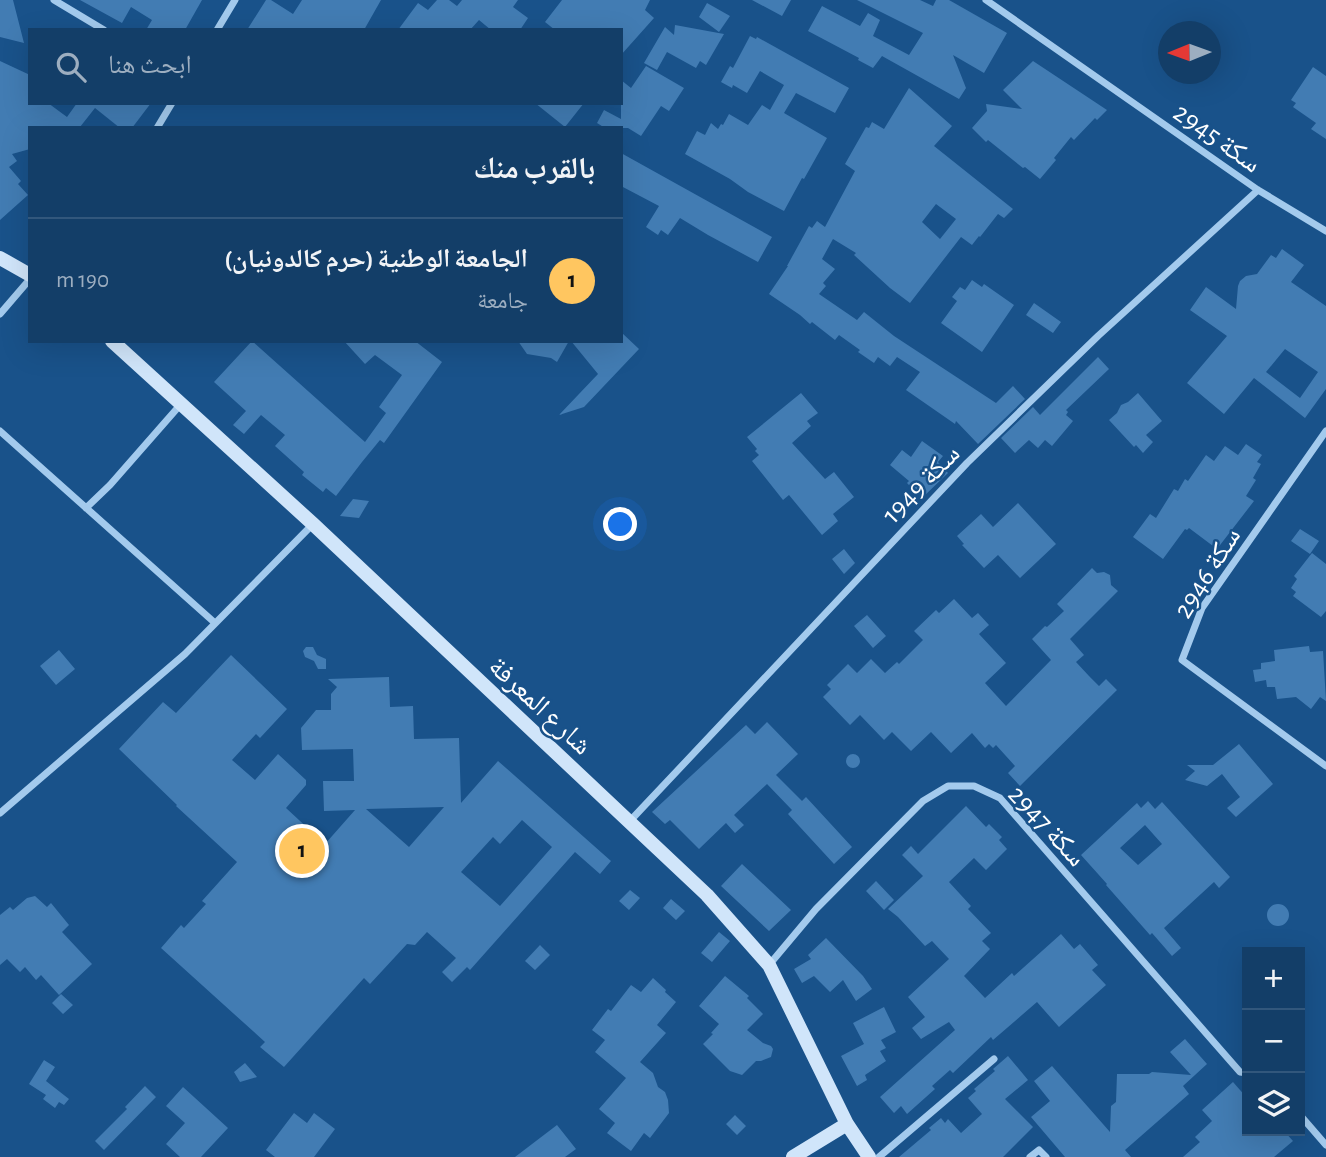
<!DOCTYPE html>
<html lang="ar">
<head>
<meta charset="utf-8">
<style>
	body { margin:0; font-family:"Alegreya Sans","Noto Naskh Arabic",sans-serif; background:#204971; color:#f1f3f6; direction:rtl }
	.controls { position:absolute; right:21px; bottom:21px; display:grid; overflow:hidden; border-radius:0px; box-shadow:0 7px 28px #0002 }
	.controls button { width:63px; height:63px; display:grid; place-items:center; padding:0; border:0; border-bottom:2px solid #32577c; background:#133e68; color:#f1f3f6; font:35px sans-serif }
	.compass { position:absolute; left:1158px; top:21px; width:63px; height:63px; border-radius:50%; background:#133e68; box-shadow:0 7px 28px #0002; rotate:269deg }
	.you { position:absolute; left:621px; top:525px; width:24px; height:24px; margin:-18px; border:5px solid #fff; border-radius:50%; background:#1a73e8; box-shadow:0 0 0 10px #1a73e833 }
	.badge { display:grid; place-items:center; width:46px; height:46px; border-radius:50%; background:#ffc660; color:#111; font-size:23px; font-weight:700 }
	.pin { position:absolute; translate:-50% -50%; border:4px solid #fff; box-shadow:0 2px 7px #0006 }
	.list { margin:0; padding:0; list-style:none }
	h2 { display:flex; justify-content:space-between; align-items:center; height:91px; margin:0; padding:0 28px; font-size:30px }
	h2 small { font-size:23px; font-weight:400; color:#9daec0 }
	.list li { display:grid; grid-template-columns:46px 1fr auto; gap:21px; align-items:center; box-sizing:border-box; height:126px; padding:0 28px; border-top:2px solid #32577c }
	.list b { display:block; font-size:26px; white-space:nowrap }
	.list p { margin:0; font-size:23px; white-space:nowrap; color:#9daec0 }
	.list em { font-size:23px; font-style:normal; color:#9daec0 }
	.icon { flex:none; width:38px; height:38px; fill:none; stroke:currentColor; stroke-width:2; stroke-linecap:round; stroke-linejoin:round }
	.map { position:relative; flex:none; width:1326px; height:1157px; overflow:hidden; direction:ltr }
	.search { position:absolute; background:#133e68; box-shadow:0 7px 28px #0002; left:28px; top:28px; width:595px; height:77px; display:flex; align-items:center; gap:18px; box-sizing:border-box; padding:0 24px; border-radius:0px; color:#9daec0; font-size:26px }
	.panel { position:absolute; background:#133e68; box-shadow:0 7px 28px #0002; left:28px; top:126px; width:595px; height:217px; border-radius:0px; direction:rtl }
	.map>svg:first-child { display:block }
	.building { fill:#427cb3; fill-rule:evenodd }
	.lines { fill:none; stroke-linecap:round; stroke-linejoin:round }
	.street { stroke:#a3caed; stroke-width:7 }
	.secondary { stroke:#d0e5fa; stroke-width:14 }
	.labels { text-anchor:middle; stroke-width:5; stroke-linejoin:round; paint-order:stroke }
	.street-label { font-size:28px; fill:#fff; stroke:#19528a }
</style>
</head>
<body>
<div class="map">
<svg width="1326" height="1157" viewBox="0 0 1326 1157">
	<rect width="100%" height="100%" fill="#19528a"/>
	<!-- building -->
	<path class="building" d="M0,0H13L24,43L0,37Z
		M80,0H202L185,30H146L152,20L131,7L122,23Z
		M266,0H271L293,14L302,0H381L364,30H247Z
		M437,0H449L457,6L462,0H518L513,7L528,18L520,30H491L479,20L470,30H398L418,3L428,10Z
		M562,0H650L645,10L654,18L621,55V30H555L545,22Z
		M752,0H791L782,16Z
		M857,0H920L933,6L936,0H949L1007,33L984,73L953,55L966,88L959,99L882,56L873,68L858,60L859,58L808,31L822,6L860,26L868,13L880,20L873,36L909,55L923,33Z
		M707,3L730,16L719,32L699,17Z
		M675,25L724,34L706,65L700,61L696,68L667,52L657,70L644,63L665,27L674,35Z
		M750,36L756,39L757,37L849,88L835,113L796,93L784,113L827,138L804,179L802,178L784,211L748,192L730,179L685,154L697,131L705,135L711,123L718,129L721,124L723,125L729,114L748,125L762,105L770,110L784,85L760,71L747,93L733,85L732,88L721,82L730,66L733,68Z
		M0,61L30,75V103H48L67,117L77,103H151L132,128H120L95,108L80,127L81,128H30V149L12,154L17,161L9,167L21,181L18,184L28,195L0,220Z
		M1033,61L1107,110L1097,120L1095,118L1074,140L1071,137L1054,158L1056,160L1040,179L1025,167L1023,168L988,140L986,142L972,128L987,111L986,104L1022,109L1003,90Z
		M646,66L684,88L669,111L661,106L641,136L628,128H605L597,123L604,110L621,119V80L631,88Z
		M1313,67L1326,76V139L1311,129L1316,123L1293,107L1296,103L1291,100Z
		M909,88L952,126L934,146L1013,209L1004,218L998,214L980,237L979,236L972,245L961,237L910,303L890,288L854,255L856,253L833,239L822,259L835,269L823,283L826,286L819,294L857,320L864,312L894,336L996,403L1013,386L1025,399L978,444L956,421L955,424L906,390L920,372L897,357L890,366L878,357L874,363L858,352L860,350L839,335L835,340L812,322L810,324L800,315L769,294L788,266H787L809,226L812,228L817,221L825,227L855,171L845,164L866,127L869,128L872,122L884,129ZM936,204L956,219L940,239L922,222Z
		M535,103H584L565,127Z
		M621,153L772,237L758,262L708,235L680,218L668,235L661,230L658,235L646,227L659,206L621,186Z
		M1282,249L1304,265L1291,282L1326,306V389L1305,418L1254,378L1224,414L1187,383L1227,336L1190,310L1206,287L1236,309L1238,286L1240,281L1246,276L1257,274L1271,255L1276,258ZM1285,349L1318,372L1300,398L1266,372Z
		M972,280L982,287L984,284L1014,305L982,352L941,323L957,301L952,297L960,287L965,290Z
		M1034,303L1061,322L1053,333L1026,315Z
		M621,332L639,349L584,407L559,415L598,374L571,341H621Z
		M252,341L365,442L386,413L379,407L402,375L375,355L365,364L344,341H415L442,362L384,443L380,440L362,462L336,496L326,488L323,492L302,475L304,472L275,446L285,435L261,415L244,434L233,425L246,411L214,382Z
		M518,341H569L557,362L551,358L527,354Z
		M1098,357L1109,369L1066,410L1068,412L1066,415L1073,421L1052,446L1045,440L1038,448L1029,440L1015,453L1001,438L1033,407L1040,415Z
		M801,393L818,413L807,421L811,426L792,443L825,479L834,472L854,497L833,514L838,521L822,535L789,495L783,500L752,461L759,455L755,451L757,449L747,437Z
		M1138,393L1162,421L1146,435L1153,442L1143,453L1136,445L1134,447L1109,420L1117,413L1121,405L1128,402Z
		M922,441L943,456L938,462L948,473L922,498L907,483L909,481L890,465L902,450L911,457Z
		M1246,444L1262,455L1257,462L1261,464L1253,478L1256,480L1246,496L1254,501L1217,549L1189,528L1187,530L1185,529L1163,559L1133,537L1150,514L1156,518L1174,489L1178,491L1185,479L1188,481L1206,455L1214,461L1225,446L1238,455Z
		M353,499L369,501L359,518L340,516Z
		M1018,503L1056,544L1020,578L998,555L984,568L962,545L964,544L957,536L981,514L993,527Z
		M1300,529L1319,541L1310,554L1291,541Z
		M844,549L855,563L844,574L832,559Z
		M1312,553L1326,564V611L1321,617L1293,596L1296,592L1291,588L1297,579L1294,576Z
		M1092,568L1097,573L1104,572L1110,575L1111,585L1118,591L1070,639L1084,655L1076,662L1089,676L1099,686L1106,679L1117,690L1020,786L1008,773L1015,766L996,745L993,748L989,744L985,748L972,733L951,753L931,732L911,751L892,732L884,740L860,715L850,725L823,697L831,689L827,685L848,664L857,673L871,659L885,673L897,662L899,664L923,640L914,631L936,610L939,613L954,599L972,618L978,613L989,625L979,634L1006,663L985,683L1006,706L1051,660L1032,639L1045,626L1047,627L1064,611L1057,604Z
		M867,615L886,636L873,648L854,626Z
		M1309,646L1310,652L1323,651L1326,701L1320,697L1311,709L1296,697L1277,699L1275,687H1267L1266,680L1255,682L1253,670L1261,669V663L1275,661L1274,650Z
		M306,647H313L317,655L326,659V669H318L314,661L305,657L303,651Z
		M59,650L75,669L56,685L40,666Z
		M231,655L287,709L260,738L256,734L232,760L255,780L278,754L306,780V785L286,808L325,844L355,810L324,811L323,781H354L353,749L302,750L301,728L316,710H331V694L337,687L328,679L389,677L390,707L413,706L414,739L459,738L461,803L498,761L611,861L600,874L575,852L470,970L467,967L452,982L442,972L456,958L427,932L415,945L407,944L370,984L364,978L284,1067L260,1047L265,1042L161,948L181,925L184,928L206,904L202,901L237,862L176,806L177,805L119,749L163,702L176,713ZM444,807L409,847L366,809ZM522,820L552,847L500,906L461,872L493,837L500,844Z
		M767,722L798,754L776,775L802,801L806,797L852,847L834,864L788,814L792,810L767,784L734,815L744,825L735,833L726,823L699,849L670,820L665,824L652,812L746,725L755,734Z
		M1239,744L1273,784L1236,817L1227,808L1240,797L1222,774L1207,786L1185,780L1195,771L1187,765H1213Z
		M846 761a7 7 0 1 1 14 0a7 7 0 1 1-14 0Z
		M1148,801L1155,809L1162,802L1230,877L1219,888L1214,882L1164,928L1181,948L1172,956L1152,933L1150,935L1106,885L1107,884L1081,855L1137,803L1141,808ZM1145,825L1162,844L1138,865L1120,848Z
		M966,806L986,827L989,824L1002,837L999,840L1007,849L986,870L974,858L949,882L971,906L968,909L991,933L982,941L990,949L964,976L985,998L1012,973L1014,976L1061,934L1074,949L1080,944L1098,965L1092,970L1106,985L1059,1027L1037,1002L993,1040L991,1037L953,1073L950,1070L932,1086L935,1089L907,1114L901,1106L894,1113L880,1097L955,1030L949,1022L921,1039L912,1028L925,1017L908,997L949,959L932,941L925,946L898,917L888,909L923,876L902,855L911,846L918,854Z
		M742,864L791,910L769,931L721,886Z
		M876,881L894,900L884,910L866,891Z
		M630,890L640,898L629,910L619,901Z
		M35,896L47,907L51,903L69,925L62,932L92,964L59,995L41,975L36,980L25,967L20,972L7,959L0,965V915L10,907L13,910L27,898Z
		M671,899L685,911L676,920L663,908Z
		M1267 915a11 11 0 1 1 22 0a11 11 0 1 1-22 0Z
		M719,932L730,941L712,962L701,953Z
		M826,938L863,976L872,989L856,1001L843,980L830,992L814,976L802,983L794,969L811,959L808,955Z
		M540,945L550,955L535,970L525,961Z
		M725,976L749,996L747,998L763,1014L747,1030L763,1043L771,1046L773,1049L771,1057L761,1061H756L742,1075L730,1071L703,1044L713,1034L711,1033L719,1024L699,1006Z
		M653,978L666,990L665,992L676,1002L657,1025L666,1033L640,1062L653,1073L658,1087L665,1092L668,1100L669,1113L650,1138L644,1133L631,1151L607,1133L615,1123L599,1109L626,1078L595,1052L605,1040L592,1030L608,1009L611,1011L631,985L641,992Z
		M61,994L73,1005L63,1014L52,1003Z
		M884,1007L896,1032L881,1040L886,1048L880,1051L886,1061L865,1075L867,1080L857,1086L841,1056L864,1044L853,1023Z
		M1185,1039L1207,1064L1183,1086L1189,1094L1125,1150L1131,1157H1065L1031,1117L1050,1101L1034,1081L1052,1066L1110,1132L1111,1106L1116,1102L1117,1074H1149L1152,1072L1191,1075L1170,1052Z
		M1008,1056L1028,1080L1005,1099L1033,1127L1003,1157H899L931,1130L929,1128L941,1118L945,1123L948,1119L961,1133L982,1114L968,1098L976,1091L974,1089L995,1071L993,1069Z
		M44,1060L55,1067L46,1081L69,1099L64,1105L59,1102L55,1108L43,1099L46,1095L29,1084Z
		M245,1063L257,1077L240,1082L234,1072Z
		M1233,1082L1247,1098V1131H1284L1293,1141L1274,1157H1183L1200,1142L1195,1137L1212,1121L1202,1110Z
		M145,1086L156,1097L104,1150L95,1141L127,1109L125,1107Z
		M183,1087L228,1128L201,1157H180L166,1144L185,1123L166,1106Z
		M294,1113L307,1123L314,1113L335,1129L314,1157H275L266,1150Z
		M735,1115L746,1126L737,1135L726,1124Z
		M557,1125L576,1149L565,1157H515Z"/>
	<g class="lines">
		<!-- street -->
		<path class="street" d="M54,0L104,30
			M986,0L1258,190L1326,231
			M217,30L235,0
			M157,128L172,103
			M0,314L30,279
			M0,431L215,623
			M1326,431L1202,608L1182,660L1326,766
			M86,508L110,485L181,404
			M0,813L185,654L313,524
			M629,822L967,463L1098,336L1258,190
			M769,965L816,909L923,801L948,786H974L1000,798L1240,1072L1247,1073
			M1300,1115L1326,1145
			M879,1157L994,1059
			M1030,1157L1039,1150L1046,1157"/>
		<!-- secondary -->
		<path class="secondary" d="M0,258L30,275
			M112,341L313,524L707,895L769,965L847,1124L869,1157
			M793,1157L847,1124"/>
	</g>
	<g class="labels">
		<!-- street labels -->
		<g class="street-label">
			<text transform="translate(1218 137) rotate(35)" y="10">سكة 2945</text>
			<text transform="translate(920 483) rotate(-46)" y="10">سكة 1949</text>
			<text transform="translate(1206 572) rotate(-58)" y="10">سكة 2946</text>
			<text transform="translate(541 705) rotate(43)" y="10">شارع المعرفة</text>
			<text transform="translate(1048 825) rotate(47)" y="10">سكة 2947</text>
		</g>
	</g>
</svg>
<div class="controls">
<button>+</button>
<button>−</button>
<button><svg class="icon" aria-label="layers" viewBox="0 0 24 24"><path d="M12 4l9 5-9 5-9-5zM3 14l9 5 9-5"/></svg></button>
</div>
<svg class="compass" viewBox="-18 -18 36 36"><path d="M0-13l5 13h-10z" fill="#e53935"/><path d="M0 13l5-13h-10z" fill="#9daec0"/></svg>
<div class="you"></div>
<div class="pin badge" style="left:302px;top:851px">1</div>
<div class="search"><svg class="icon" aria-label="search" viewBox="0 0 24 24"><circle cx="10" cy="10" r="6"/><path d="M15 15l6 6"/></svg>ابحث هنا</div>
<section class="panel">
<h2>بالقرب منك<small></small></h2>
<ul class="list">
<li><span class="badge">1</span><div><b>الجامعة الوطنية (حرم كالدونيان)</b><p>جامعة</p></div><em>190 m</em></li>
</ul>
</section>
</div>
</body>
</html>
